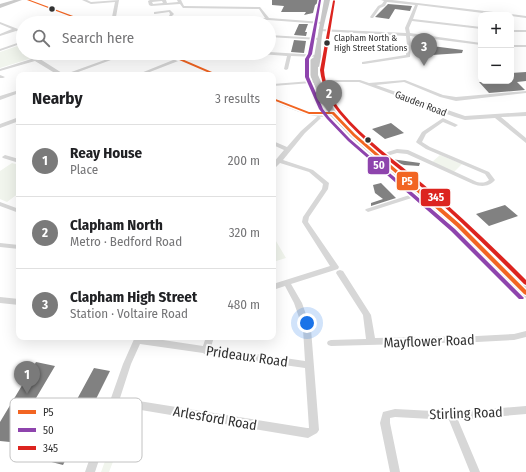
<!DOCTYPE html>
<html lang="en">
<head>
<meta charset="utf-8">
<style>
	body { margin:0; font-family:"Fira Sans Condensed",sans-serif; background:#f2f2f2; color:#202124 }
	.controls { position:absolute; right:12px; top:12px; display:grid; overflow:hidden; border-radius:8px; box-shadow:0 4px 16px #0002 }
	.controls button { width:36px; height:36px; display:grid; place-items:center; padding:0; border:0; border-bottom:1px solid #e0e0e0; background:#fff; color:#202124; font:20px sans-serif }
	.you { position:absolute; left:307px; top:323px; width:14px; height:14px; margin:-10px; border:3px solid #fff; border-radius:50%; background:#1a73e8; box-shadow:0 0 0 6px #1a73e833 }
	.badge { display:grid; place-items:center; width:26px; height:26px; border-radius:50%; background:#7a7a7a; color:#fff; font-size:13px; font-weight:700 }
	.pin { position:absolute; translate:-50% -33px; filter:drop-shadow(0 1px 2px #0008) }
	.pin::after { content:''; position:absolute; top:21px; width:14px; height:12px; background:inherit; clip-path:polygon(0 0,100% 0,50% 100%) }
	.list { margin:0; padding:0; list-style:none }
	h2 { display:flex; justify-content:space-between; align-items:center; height:52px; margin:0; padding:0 16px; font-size:17px }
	h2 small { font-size:13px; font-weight:400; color:#757577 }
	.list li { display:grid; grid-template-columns:26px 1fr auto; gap:12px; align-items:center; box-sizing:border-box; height:72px; padding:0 16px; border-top:1px solid #e0e0e0 }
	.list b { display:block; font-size:15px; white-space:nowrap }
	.list p { margin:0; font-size:13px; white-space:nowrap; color:#757577 }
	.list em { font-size:13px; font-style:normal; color:#757577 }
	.icon { flex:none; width:22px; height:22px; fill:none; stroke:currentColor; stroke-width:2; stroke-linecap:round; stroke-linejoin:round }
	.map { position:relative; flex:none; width:526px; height:472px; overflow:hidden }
	.search { position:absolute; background:#fff; box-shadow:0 4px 16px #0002; left:16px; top:16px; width:260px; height:44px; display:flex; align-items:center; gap:10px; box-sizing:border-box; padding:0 14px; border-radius:22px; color:#757577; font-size:15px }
	.panel { position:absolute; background:#fff; box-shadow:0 4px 16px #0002; left:16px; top:72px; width:260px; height:268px; border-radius:8px }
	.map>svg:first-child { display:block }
	.green { fill:#f1f5ed }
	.building { fill:#818181 }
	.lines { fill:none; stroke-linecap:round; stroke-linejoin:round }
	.minor { fill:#d7d7d7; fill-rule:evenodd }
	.secondary { fill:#d0d0d0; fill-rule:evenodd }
	.primary { fill:#cacaca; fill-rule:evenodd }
	.trunk { fill:#c7c7c7; fill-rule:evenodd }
	.bus-1-casing { stroke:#fff; stroke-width:3 }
	.bus-2-casing { stroke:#fff; stroke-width:3 }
	.bus-3-casing { stroke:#fff; stroke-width:3 }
	.bus-1 { fill:#f26522; fill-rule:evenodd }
	.bus-2 { fill:#8e44ad; fill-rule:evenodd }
	.bus-3 { fill:#dc241f; fill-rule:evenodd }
	.bus-dot { fill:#333; stroke:#fff; stroke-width:1.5 }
	.labels { text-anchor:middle; stroke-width:4; stroke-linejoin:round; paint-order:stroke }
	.far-bus-label { font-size:9px; fill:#333; stroke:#fff; text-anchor:start }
	.far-street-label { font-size:10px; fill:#333; stroke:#fff }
	.near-street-label { font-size:14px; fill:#333; stroke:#fff }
	.key { fill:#fff; stroke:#c2c2c2; stroke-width:1 }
	.key-label { font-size:11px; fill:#333 }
	.line-badge { stroke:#fff; stroke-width:1.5 }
	.badge-label { font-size:11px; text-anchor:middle; font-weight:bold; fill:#fff }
</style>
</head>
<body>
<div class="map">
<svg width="526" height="472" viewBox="0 0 526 472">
	<rect width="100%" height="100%" fill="#fff"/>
	<!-- green -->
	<path class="green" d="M23,44V53H48L0,68V52Z
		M440,155L462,164L454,172L432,162Z
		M12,163L19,165V193L7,202L0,199V171Z
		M273,236L286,258L273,262Z
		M123,412H127L120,437L121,441L109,472H101Z"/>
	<!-- building -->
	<path class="building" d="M272,0H322L315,5L313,13L304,15L306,12H281L284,6L272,5Z
		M388,4L412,6L410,11L395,9L389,19L375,17Z
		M299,24H308L305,32H307L306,36L294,35Z
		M294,40L306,41L304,53L291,52Z
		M432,46L463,50L462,53L432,55Z
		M526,72V81L517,82L525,90L489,93L479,82L511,81V73Z
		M391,123L404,133L385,139L372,129Z
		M391,159L420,163L419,166L404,165L391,160Z
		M381,183L396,198L371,206V203L383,199L375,193L373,185Z
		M505,205L518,216L489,226L476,214Z
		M36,362L55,366L10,442L0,441V422Z
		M94,368L110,371L63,465L44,460Z"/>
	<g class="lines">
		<!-- minor -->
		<path class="minor" d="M82,0H87L91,2L119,0L116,17L109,23H104L112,17L115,2L91,4Z
			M150,0H166L167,3L178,2L177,0H181L184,6L260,7L269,18L322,22L324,23L322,24L268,20L245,21L161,18L157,19L154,23H150L155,17L169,16L170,14L169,12L155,14H154V12L170,10L174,14L172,16L245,19L265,18L259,9L183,8L180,4L151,6L149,5L148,1ZM162,1L163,3L153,4L152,2Z
			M381,0H392L511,14L526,16V18L511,16V15H499L418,5L413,19L481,27V29L412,21L409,28L410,33L481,43V45L410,36L411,45L410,57L364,64H362V62L406,55L407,45L406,36L320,31L318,30L320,29L406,33L405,28L415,5L387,2L385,6L380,8L373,18H371L370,17L378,6L382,4L384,1Z
			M0,22L23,31V33L16,31L0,36V34L12,29L0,24Z
			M511,30H526V32H511Z
			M269,35L319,38L321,39L319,40L269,37Z
			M23,41V43L0,51V49Z
			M511,45H526V47H511Z
			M269,52L318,55L320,56L318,57L291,56L288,69L286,70L284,69L287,56L261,54L259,53H269Z
			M50,53H57L40,59L62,73V75H58L35,61L0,71V69Z
			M124,53H130L70,75H63Z
			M202,53H212L186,58L142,75H136L183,56Z
			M49,74H52L54,75H49Z
			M0,75L5,77L3,78H0Z
			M324,80H360L369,83L405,80L443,95L456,97L526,91V93L456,101L440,97L404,82L376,85L465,116L526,112V116L501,117L526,138V143L495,118L465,120L455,117L359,82H324L273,86V84Z
			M19,90V93L0,100V96Z
			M318,116L321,118L320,119L305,133L283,160L313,170L329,183L328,189L309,217L308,222L339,267L338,269L291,284L302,303L311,329L319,430L317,433L308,438L117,406L95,472H85L123,364L135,337H143L203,346L206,337H214L211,347L305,361L303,329L294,303L285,286L273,290V284L330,266L302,222L303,217L322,189L323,184L309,172L280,163L275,168L273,169V163L284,150L273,145V141L287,147L301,131ZM140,344L203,353L206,355L208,354L305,368L309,428H307L120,398L131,364Z
			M19,117V121L0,128V124Z
			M443,118L458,125L455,127L443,122L426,134L422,142L430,147L489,172L495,180C489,187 481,187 473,184L407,154L397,153L380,158L377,156L378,155L397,149L408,150L477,182C482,183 485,183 489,180L485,174L426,149L417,143L416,142L422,132Z
			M5,155L19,159V163L3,158L2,157Z
			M422,191L424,192L425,193L424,194L368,212L365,210L366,209Z
			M0,202L19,209V213L0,206Z
			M0,243L19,245V249L0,247Z
			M340,270L343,271L371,315L375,338L477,336L514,334L526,331V337L514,340L477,342L331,346L328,345L327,343L328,341L331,340L366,339L363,315L336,273L337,271Z
			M0,297L19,299V305L0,303Z
			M526,406V414L458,420L480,472H470L449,420L395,417L390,418V423L400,472H390L380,423L383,412L395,409L452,412Z"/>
		<!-- secondary -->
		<path class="secondary" d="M26,0H32L94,23H86Z
			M162,53H170L220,75H212Z
			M273,97L309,111H333L336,113C322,124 288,108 273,101Z"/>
		<!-- primary -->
		<path class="primary" d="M14,0H22L0,8V4Z"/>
		<!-- trunk -->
		<path class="trunk" d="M324,0H330C326,19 316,47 324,65L318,67V75L331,105L336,111L357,133L462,223L526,286V298L522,296L454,227L351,137L330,115L323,105L310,75V60L314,57Z"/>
		<defs>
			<path id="bus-1" d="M27,0H30L92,23H88Z
				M163,53H168L219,75H214Z
				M273,98L309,112H334L355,134L460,224L526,290V295L524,294L456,226L353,136L332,114H309L273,100Z"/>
			<path id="bus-2" d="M319,0H321L312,54L309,59V77L323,109L329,117L350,139L455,229L524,298L523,299H519L451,231L348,141L327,119L319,109L305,77V59L308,54Z"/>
			<path id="bus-3" d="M334,0L335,1L324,70C325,85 332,99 341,111C364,139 396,161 423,184C459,214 493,247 526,280V285L524,284C492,252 460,220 425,190C396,166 364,143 339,113C329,101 322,86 320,70L333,1Z"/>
		</defs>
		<!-- bus-1 casing -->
		<use href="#bus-1" class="bus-1-casing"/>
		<!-- bus-2 casing -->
		<use href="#bus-2" class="bus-2-casing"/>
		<!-- bus-3 casing -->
		<use href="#bus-3" class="bus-3-casing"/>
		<!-- bus-1 -->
		<use href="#bus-1" class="bus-1"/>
		<!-- bus-2 -->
		<use href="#bus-2" class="bus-2"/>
		<!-- bus-3 -->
		<use href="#bus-3" class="bus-3"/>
	</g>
	<!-- markers -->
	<g class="bus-dot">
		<circle cx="52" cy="9" r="3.5"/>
		<circle cx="327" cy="43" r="3.5"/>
		<circle cx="368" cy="140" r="3.5"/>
	</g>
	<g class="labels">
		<!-- far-bus labels -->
		<g class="far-bus-label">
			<text x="334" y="41">Clapham North &amp;<tspan x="334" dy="10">High Street Stations</tspan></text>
		</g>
		<!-- far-street labels -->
		<g class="far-street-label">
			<text transform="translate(421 103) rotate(21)" y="4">Gauden Road</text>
		</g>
		<!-- near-street labels -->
		<g class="near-street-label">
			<text transform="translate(429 341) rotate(-2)" y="5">Mayflower Road</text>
			<text transform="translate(247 356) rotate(8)" y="5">Prideaux Road</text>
			<text transform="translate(466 413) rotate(-2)" y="5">Stirling Road</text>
			<text transform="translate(215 418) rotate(10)" y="5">Arlesford Road</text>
		</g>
	</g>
	<!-- legend -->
	<rect x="10" y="398" width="132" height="64" rx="6" class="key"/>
	<rect x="18" y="410" width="18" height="4" fill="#f26522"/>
	<rect x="18" y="428" width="18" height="4" fill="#8e44ad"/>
	<rect x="18" y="446" width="18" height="4" fill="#dc241f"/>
	<g class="key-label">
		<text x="43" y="416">P5</text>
		<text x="43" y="434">50</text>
		<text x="43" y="452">345</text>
	</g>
	<g class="line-badge">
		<rect x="367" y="156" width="23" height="19" rx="4" fill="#8e44ad"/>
		<rect x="396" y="171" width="23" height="20" rx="4" fill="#f26522"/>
		<rect x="420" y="188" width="31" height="19" rx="4" fill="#dc241f"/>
	</g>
	<g class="badge-label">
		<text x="379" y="169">50</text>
		<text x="407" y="185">P5</text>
		<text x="436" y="201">345</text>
	</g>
</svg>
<div class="controls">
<button>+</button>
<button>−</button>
</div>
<div class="you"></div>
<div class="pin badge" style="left:27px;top:394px">1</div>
<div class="pin badge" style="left:329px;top:113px">2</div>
<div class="pin badge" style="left:424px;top:66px">3</div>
<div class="search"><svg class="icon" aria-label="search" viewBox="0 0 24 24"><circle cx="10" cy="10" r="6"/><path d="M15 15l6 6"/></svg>Search here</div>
<section class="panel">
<h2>Nearby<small>3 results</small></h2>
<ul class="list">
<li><span class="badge">1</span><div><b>Reay House</b><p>Place</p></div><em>200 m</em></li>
<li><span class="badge">2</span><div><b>Clapham North</b><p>Metro · Bedford Road</p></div><em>320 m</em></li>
<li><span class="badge">3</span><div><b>Clapham High Street</b><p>Station · Voltaire Road</p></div><em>480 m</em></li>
</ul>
</section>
</div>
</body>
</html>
